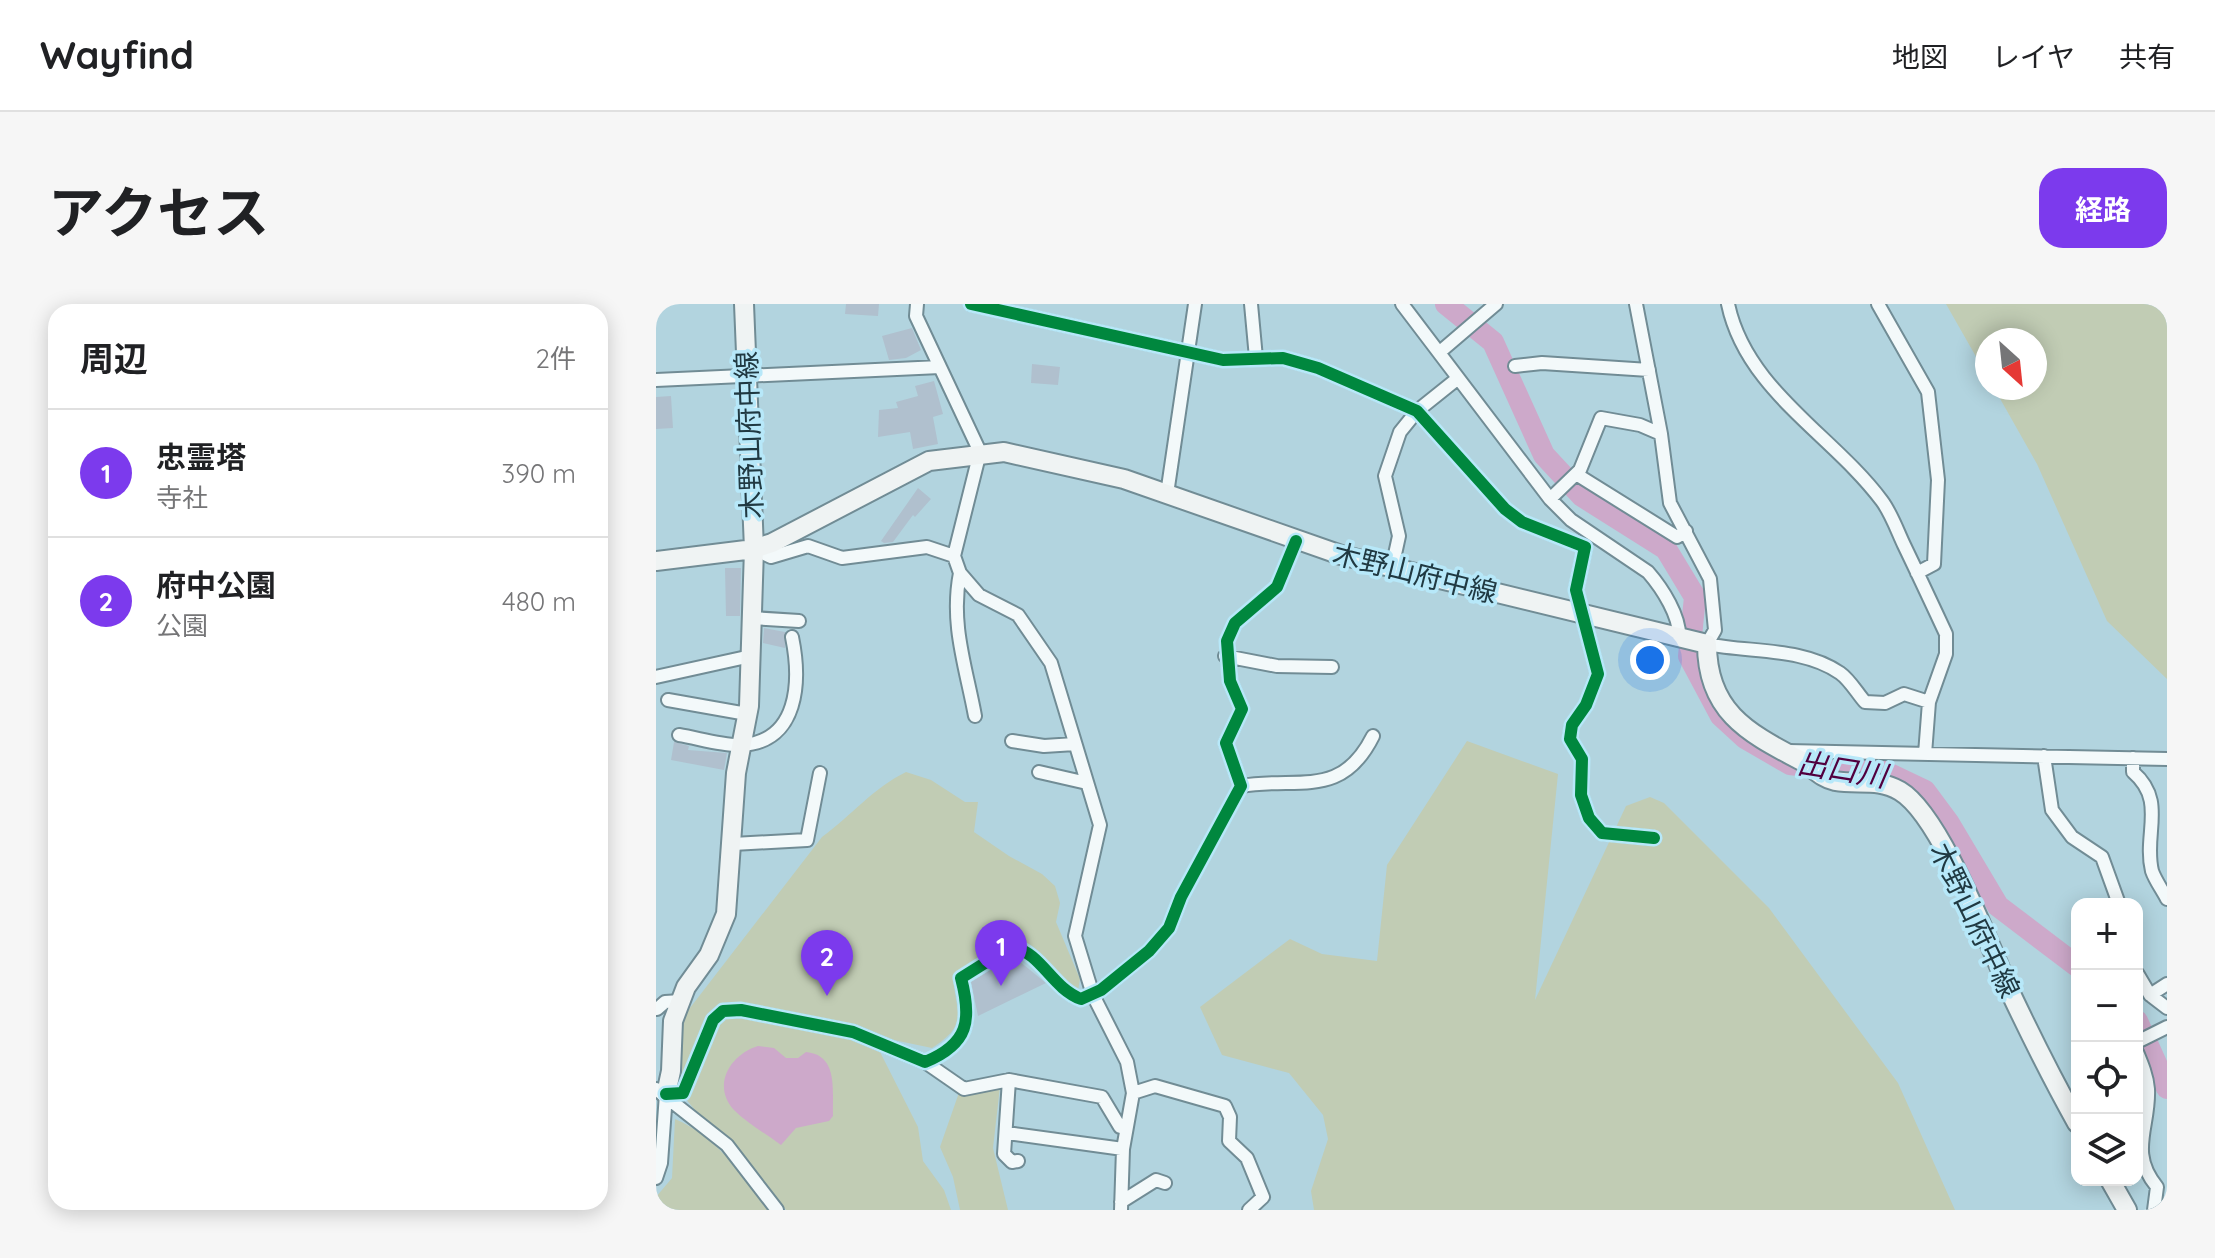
<!DOCTYPE html>
<html lang="ja">
<head>
<meta charset="utf-8">
<style>
	body { margin:0; font-family:Quicksand,"Noto Sans JP",sans-serif; background:#f6f6f6; color:#202124 }
	.controls { position:absolute; right:24px; bottom:24px; display:grid; overflow:hidden; border-radius:16px; box-shadow:0 4px 20px #0003 }
	.controls button { width:72px; height:72px; display:grid; place-items:center; padding:0; border:0; border-bottom:2px solid #e0e0e0; background:#fff; color:#202124; font:40px sans-serif }
	.compass { position:absolute; left:1319px; top:24px; width:72px; height:72px; border-radius:50%; background:#fff; box-shadow:0 4px 20px #0003; rotate:153deg }
	.you { position:absolute; left:994px; top:356px; width:28px; height:28px; margin:-20px; border:6px solid #fff; border-radius:50%; background:#1a73e8; box-shadow:0 0 0 12px #1a73e833 }
	.badge { display:grid; place-items:center; width:52px; height:52px; border-radius:50%; background:#7c3aed; color:#fff; font-size:26px; font-weight:700 }
	.pin { position:absolute; translate:-50% -66px; filter:drop-shadow(0 2px 4px #0008) }
	.pin::after { content:''; position:absolute; top:42px; width:28px; height:24px; background:inherit; clip-path:polygon(0 0,100% 0,50% 100%) }
	.list { margin:0; padding:0; list-style:none }
	h2 { display:flex; justify-content:space-between; align-items:center; height:104px; margin:0; padding:0 32px; font-size:34px }
	h2 small { font-size:26px; font-weight:400; color:#757577 }
	.list li { display:grid; grid-template-columns:52px 1fr auto; gap:24px; align-items:center; box-sizing:border-box; height:128px; padding:0 32px; border-top:2px solid #e0e0e0 }
	.list b { display:block; font-size:30px; white-space:nowrap }
	.list p { margin:0; font-size:26px; white-space:nowrap; color:#757577 }
	.list em { font-size:26px; font-style:normal; color:#757577 }
	.icon { flex:none; width:44px; height:44px; fill:none; stroke:currentColor; stroke-width:2; stroke-linecap:round; stroke-linejoin:round }
	.map { position:relative; flex:none; width:1511px; height:906px; overflow:hidden; border-radius:24px }
	header { display:flex; align-items:center; gap:48px; box-sizing:border-box; height:112px; padding:0 40px; background:#fff; border-bottom:2px solid #e0e0e0 }
	header strong { font-size:38px }
	nav { display:flex; gap:44px; margin-inline-start:auto; font-size:28px }
	.intro { display:flex; align-items:center; justify-content:space-between; box-sizing:border-box; height:192px; padding:0 48px }
	h1 { margin:0; font-size:56px }
	.button { padding:20px 36px; border-radius:24px; background:#7c3aed; color:#fff; font-size:28px; font-weight:700 }
	main { display:flex; gap:48px; padding:0 48px }
	aside { flex:1; background:#fff; border-radius:24px; box-shadow:0 4px 20px #0003 }
	.map>svg:first-child { display:block }
	.green { fill:#c1ccb4 }
	.water { fill:#cda9ca }
	.lines { fill:none; stroke-linecap:round; stroke-linejoin:round }
	.river { stroke:#cda9ca; stroke-width:22 }
	.building { fill:#b0c0ce }
	.street-casing { stroke:#718c95; stroke-width:16 }
	.secondary-casing { stroke:#718c95; stroke-width:22 }
	.street { stroke:#f3f9fa; stroke-width:12 }
	.secondary { stroke:#eff3f3; stroke-width:18 }
	.cycleway-casing { stroke:#b7e8f9; stroke-width:17 }
	.cycleway { stroke:#00873e; stroke-width:12 }
	.labels { text-anchor:middle; stroke-width:7; stroke-linejoin:round; paint-order:stroke }
	.street-label { font-size:28px; fill:#203942; stroke:#b7e8f9 }
	.water-label { font-size:30px; font-style:italic; fill:#51003f; stroke:#b7e8f9 }
</style>
</head>
<body>
<header>
<strong>Wayfind</strong>
<nav><a>地図</a><a>レイヤ</a><a>共有</a></nav>
</header>
<div class="intro"><h1>アクセス</h1><a class="button">経路</a></div>
<main>
<aside>
<h2>周辺<small>2件</small></h2>
<ul class="list">
<li><span class="badge">1</span><div><b>忠霊塔</b><p>寺社</p></div><em>390 m</em></li>
<li><span class="badge">2</span><div><b>府中公園</b><p>公園</p></div><em>480 m</em></li>
</ul>
</aside>
<div class="map">
<svg width="1511" height="906" viewBox="0 0 1511 906">
	<rect width="100%" height="100%" fill="#b2d4df"/>
	<!-- green -->
	<path class="green" d="M1290,0H1511V375L1451,317L1381,160L1338,84H1379V36H1331V72Z
		M811,437L902,470L879,696L970,502L994,493L1008,499L1113,604L1242,779L1299,906H658L655,887L672,835L667,811L633,769L566,751L544,703L634,635L666,650L721,657L731,561Z
		M250,468L275,476L309,498H322L318,528L353,552L386,570L399,582L404,599L400,618L424,675L422,687C395,675 381,631 348,636L297,675C301,710 312,721 276,744L228,734L222,744L262,823L267,857L288,886L295,906H130L76,836L39,806L18,781L22,725L27,713L166,533C195,512 217,484 250,468Z
		M345,774L337,844L352,906H304L297,873L284,843L306,780Z
		M19,815C60,832 87,871 112,906H0V893L16,874Z"/>
	<!-- water -->
	<path class="water" d="M102,742L118,744L130,754H142L150,748C183,751 176,787 177,812L173,817L140,824L125,841C110,830 91,819 78,806C55,781 75,750 102,742Z"/>
	<g class="lines">
		<!-- river -->
		<path class="river" d="M790,0L837,38L888,151L926,192L1010,245L1039,293L1033,352L1065,412L1089,434L1134,460L1181,466L1223,465L1269,487L1292,518L1342,602L1421,662
			M1481,717L1511,784"/>
	</g>
	<!-- building -->
	<path class="building" d="M190,0H223L222,12L189,10Z
		M256,24L265,46L250,54L233,56L226,32Z
		M376,60L404,63L402,81L375,79Z
		M278,77L287,110L277,113L282,140L257,145L254,128L222,133L223,106L242,104L240,98L262,92L259,82Z
		M15,92L17,124L0,125V93Z
		M262,184L275,195L259,213L257,211L237,238L228,239L225,237Z
		M69,264H85L84,312H70Z
		M108,324L129,328V344L107,339Z
		M18,438L33,442L32,446L71,449L68,466L15,456Z
		M357,652L390,679L322,712L315,678Z"/>
	<g class="lines">
		<defs>
			<path id="street" d="M261,0L260,12L324,148L298,252L304,269L323,291L362,311L395,359L444,521L419,632L437,691L471,758L477,789L467,845L465,906
				M315,0L567,56L627,54L662,64L761,107L849,205L866,218L929,243L920,286L942,370L930,401L916,421L914,435L926,455L925,491L933,514L946,529L998,534
				M595,0L600,54
				M746,0L894,195L915,216L992,268C1006,284 1025,313 1023,335
				M980,0L1005,130L1014,199L1054,275L1059,326L1051,340C1094,349 1147,343 1184,369C1194,376 1201,389 1209,398L1229,399L1248,390L1273,398
				M1072,0C1090,86 1177,131 1226,197C1235,209 1241,226 1248,241C1262,270 1276,300 1290,330V350L1273,398L1269,450
				M1222,0L1272,88L1282,176L1278,260L1261,269
				M785,47L840,0
				M859,62L886,59L993,66
				M0,76L284,63
				M920,170L1021,233L1030,227
				M511,190L539,0
				M894,195L924,166L945,114L984,121L1005,130
				M98,245L115,253L152,242L186,254L271,243L298,252
				M736,264L743,232L729,172L744,128L761,107L801,75
				M304,269C294,320 310,363 319,412
				M96,314L143,317
				M569,352L621,362L676,363
				M0,373L95,352
				M12,396L91,410
				M23,431C42,434 66,442 85,441C143,438 145,377 136,333
				M356,437L388,442L419,440
				M1132,447L1511,455
				M1388,452L1396,506L1416,533L1446,553L1463,600
				M1477,454V468C1511,497 1487,530 1496,567C1499,576 1507,587 1511,595
				M383,468L431,479
				M585,482C643,472 685,496 717,432
				M77,540L151,536L164,469
				M1481,669L1494,691L1511,704
				M1494,691L1511,680
				M1,705L9,698L25,697
				M1481,738L1511,723
				M1481,748C1486,760 1491,772 1492,785C1494,823 1472,848 1501,883L1498,906
				M269,758L308,785L353,776
				M0,785L71,841L121,906
				M477,789L499,782L569,802L574,813L573,837L591,854L607,893L593,906
				M10,790L27,789L57,716L67,707L85,706L197,728L269,758C313,740 316,716 305,674L356,642C386,650 396,684 425,695L445,686L493,647L513,624L525,593L585,482L570,439L586,405L574,377L571,337L579,319L621,283L640,237
				M351,829L467,845
				M362,857L356,858L348,850L353,776L446,793L464,823H471
				M0,874L5,859L10,790
				M465,898L500,876L509,879"/>
			<path id="secondary" d="M0,257L98,245L116,239L273,157L348,148L468,175L685,251L1051,340C1051,406 1090,428 1142,455C1155,461 1164,474 1179,477C1202,481 1222,474 1244,487C1286,512 1335,647 1357,694C1377,736 1398,778 1421,819
				M10,790L15,767L17,717L30,683L53,651L70,610L80,469L93,402L98,245L88,0
				M1454,876L1471,906"/>
		</defs>
		<!-- street casing -->
		<use href="#street" class="street-casing"/>
		<!-- secondary casing -->
		<use href="#secondary" class="secondary-casing"/>
		<!-- street -->
		<use href="#street" class="street"/>
		<!-- secondary -->
		<use href="#secondary" class="secondary"/>
		<defs>
			<path id="cycleway" d="M315,0L567,56L627,54L662,64L761,107L849,205L866,218L929,243L920,286L942,370L930,401L916,421L914,435L926,455L925,491L933,514L946,529L998,534
				M10,790L27,789L57,716L67,707L85,706L197,728L269,758C313,740 316,716 305,674L356,642C386,650 396,684 425,695L445,686L493,647L513,624L525,593L585,482L570,439L586,405L574,377L571,337L579,319L621,283L640,237"/>
		</defs>
		<!-- cycleway casing -->
		<use href="#cycleway" class="cycleway-casing"/>
		<!-- cycleway -->
		<use href="#cycleway" class="cycleway"/>
	</g>
	<g class="labels">
		<!-- street labels -->
		<g class="street-label">
			<text transform="translate(93 131) rotate(-92)" y="10">木野山府中線</text>
			<text transform="translate(759 269) rotate(14)" y="10">木野山府中線</text>
			<text transform="translate(1319 616) rotate(64)" y="10">木野山府中線</text>
		</g>
		<!-- water labels -->
		<g class="water-label">
			<text transform="translate(1186 466) rotate(9)" y="10">出口川</text>
		</g>
	</g>
</svg>
<div class="controls">
<button>+</button>
<button>−</button>
<button><svg class="icon" aria-label="locate" viewBox="0 0 24 24"><circle cx="12" cy="12" r="6"/><path d="M12 2v4M12 18v4M2 12h4M18 12h4"/></svg></button>
<button><svg class="icon" aria-label="layers" viewBox="0 0 24 24"><path d="M12 4l9 5-9 5-9-5zM3 14l9 5 9-5"/></svg></button>
</div>
<svg class="compass" viewBox="-18 -18 36 36"><path d="M0-13l5 13h-10z" fill="#e53935"/><path d="M0 13l5-13h-10z" fill="#757577"/></svg>
<div class="you"></div>
<div class="pin badge" style="left:345px;top:682px">1</div>
<div class="pin badge" style="left:171px;top:692px">2</div>
</div>
</main>
</body>
</html>
